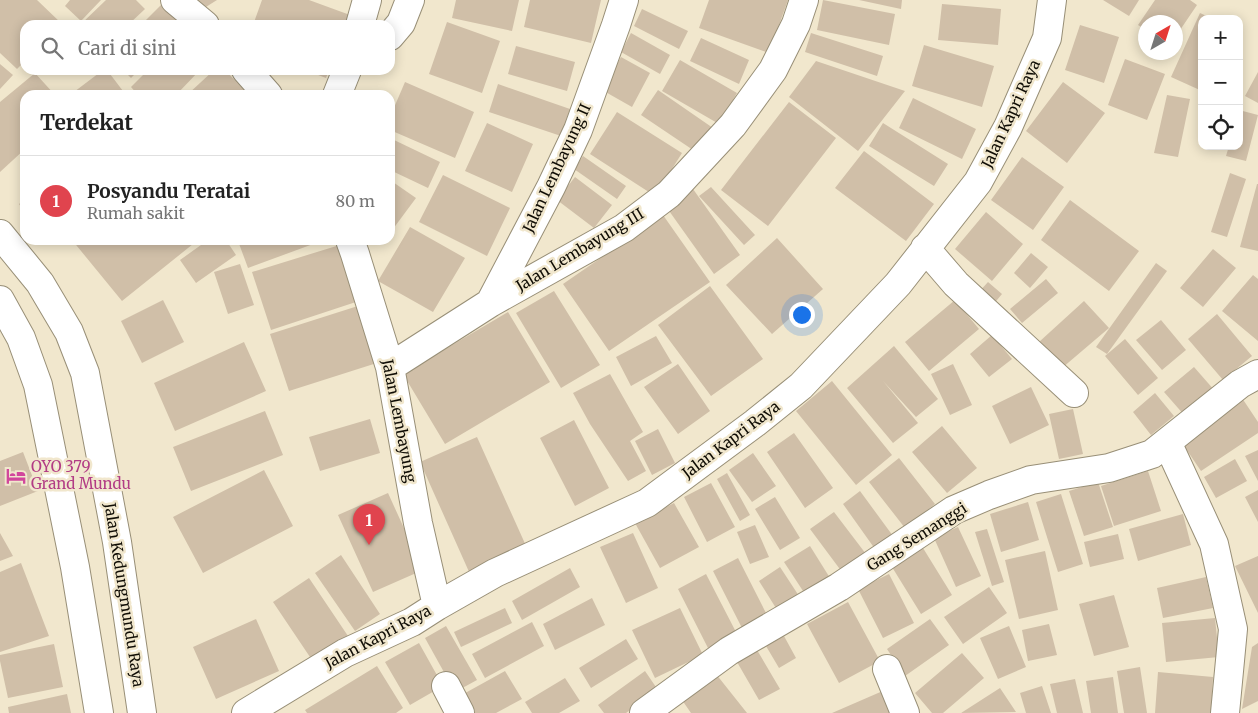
<!DOCTYPE html>
<html lang="id">
<head>
<meta charset="utf-8">
<style>
	body { margin:0; font-family:Merriweather,serif; background:#f2f2f2; color:#222 }
	.controls { position:absolute; right:15px; top:15px; display:grid; overflow:hidden; border-radius:10px; box-shadow:0 2px 12px #0003 }
	.controls button { width:45px; height:45px; display:grid; place-items:center; padding:0; border:0; border-bottom:1px solid #e0e0e0; background:#fff; color:#222; font:25px sans-serif }
	.compass { position:absolute; left:1138px; top:15px; width:45px; height:45px; border-radius:50%; background:#fff; box-shadow:0 2px 12px #0003; rotate:39deg }
	.you { position:absolute; left:801px; top:314px; width:18px; height:18px; margin:-12px; border:4px solid #fff; border-radius:50%; background:#1a73e8; box-shadow:0 0 0 8px #1a73e833 }
	.badge { display:grid; place-items:center; width:32px; height:32px; border-radius:50%; background:#17784f; color:#fff; font-size:16px; font-weight:700 }
	.pin { position:absolute; translate:-50% -41px; filter:drop-shadow(0 1px 2px #0008) }
	.pin::after { content:''; position:absolute; top:26px; width:18px; height:15px; background:inherit; clip-path:polygon(0 0,100% 0,50% 100%) }
	.list { margin:0; padding:0; list-style:none }
	h2 { display:flex; justify-content:space-between; align-items:center; height:65px; margin:0; padding:0 20px; font-size:21px }
	h2 small { font-size:16px; font-weight:400; color:#767676 }
	.list li { display:grid; grid-template-columns:32px 1fr auto; gap:15px; align-items:center; box-sizing:border-box; height:90px; padding:0 20px; border-top:1px solid #e0e0e0 }
	.list b { display:block; font-size:19px; white-space:nowrap }
	.list p { margin:0; font-size:16px; white-space:nowrap; color:#767676 }
	.list em { font-size:16px; font-style:normal; color:#767676 }
	.icon { flex:none; width:28px; height:28px; fill:none; stroke:currentColor; stroke-width:2; stroke-linecap:round; stroke-linejoin:round }
	.map { position:relative; flex:none; width:1258px; height:713px; overflow:hidden }
	.search { position:absolute; background:#fff; box-shadow:0 2px 12px #0003; left:20px; top:20px; width:375px; height:55px; display:flex; align-items:center; gap:12px; box-sizing:border-box; padding:0 18px; border-radius:15px; color:#767676; font-size:19px }
	.panel { position:absolute; background:#fff; box-shadow:0 2px 12px #0003; left:20px; top:90px; width:375px; height:155px; border-radius:15px }
	.map>svg:first-child { display:block }
	.building { fill:#d0bfa8 }
	.lines { fill:none; stroke-linecap:round; stroke-linejoin:round }
	.minor-casing { stroke:#988f77; stroke-width:30 }
	.secondary-casing { stroke:#988f77; stroke-width:30 }
	.minor { stroke:#fff; stroke-width:28 }
	.secondary { stroke:#fff; stroke-width:28 }
	.labels { text-anchor:middle; stroke-width:5; stroke-linejoin:round; paint-order:stroke }
	.street-label { font-size:15px; fill:#100d05; stroke:#f1e7cd }
	.hotel-label { font-size:15px; fill:#b23c85; stroke:#f1e7cd; text-anchor:start }
</style>
</head>
<body>
<div class="map">
<svg width="1258" height="713" viewBox="0 0 1258 713">
	<rect width="100%" height="100%" fill="#f1e7cd"/>
	<!-- building -->
	<path class="building" d="M0,0H37L61,23L60,25H25V61L17,69L0,53Z
		M70,0H101L81,21L65,6Z
		M106,0H136L145,9L128,25H80Z
		M191,0H217L198,12Z
		M262,0H309L350,15L346,25H253Z
		M456,0H519L512,31L452,18Z
		M530,0H601L591,43L524,27Z
		M709,0H788L769,53L699,28Z
		M823,0L895,14L889,45L817,30Z
		M859,0H902L901,9Z
		M1103,0H1139L1129,16Z
		M1155,0H1190L1197,5L1176,36V22H1146V30L1138,25Z
		M942,4L1001,9L998,45L938,40Z
		M161,5L182,25H141Z
		M642,9L688,31L679,49L634,26Z
		M1200,13L1213,19H1202V91L1171,77Z
		M447,22L500,41L482,93L429,74Z
		M1080,25L1119,37L1104,83L1065,70Z
		M631,33L670,55L660,74L621,52Z
		M811,33L883,56L877,76L805,52Z
		M701,38L749,60L739,84L690,61Z
		M924,45L994,66L982,107L912,86Z
		M516,46L575,62L567,91L508,74Z
		M621,57L650,73L632,107L602,90Z
		M1125,59L1165,74L1147,120L1108,105Z
		M680,60L737,93L719,124L662,91Z
		M816,61L905,91L858,151L789,97Z
		M0,64L13,75L0,89Z
		M103,70H107L126,95H70Z
		M123,70H139L131,78Z
		M148,70H200L176,95H138L131,87Z
		M214,70H225L249,95H187Z
		M305,70H329L326,78Z
		M1258,72V103L1245,96Z
		M35,73L55,95H25V149L0,172V102Z
		M405,82L474,112L455,158L390,130V117Z
		M1063,82L1105,113L1067,163L1026,131Z
		M498,84L570,109L561,136L489,112Z
		M658,90L713,128L696,152L641,115Z
		M1167,95L1190,99L1178,157L1154,153Z
		M913,98L976,129L962,159L899,128Z
		M789,102L836,138L768,226L721,190Z
		M1239,110L1258,115L1246,161L1226,156L1229,146H1239Z
		M617,112L682,153L655,196L590,154Z
		M487,123L533,144L512,192L465,171Z
		M883,123L948,164L934,186L869,146Z
		M392,139L440,162L428,188L390,170V142Z
		M864,151L934,204L906,241L835,188Z
		M583,156L626,186L617,199L574,169Z
		M1022,157L1064,187L1033,230L991,200Z
		M1230,173L1246,179L1227,237L1211,232Z
		M443,175L510,208L487,256L419,222Z
		M575,177L612,205L594,228L557,200Z
		M390,180L416,198L390,233Z
		M1257,184H1258V251L1240,247Z
		M711,187L755,235L744,245L699,196Z
		M693,189L740,255L714,274L667,208Z
		M25,199V213L19,204Z
		M1070,200L1139,251L1109,291L1041,240Z
		M986,212L1023,244L992,281L955,249Z
		M663,215L710,282L609,351L563,284Z
		M410,227L465,258L433,312L378,281Z
		M777,238L823,289L772,334L726,285Z
		M72,240H198L122,301Z
		M208,240H226L236,255L196,283L180,260Z
		M239,240H324L248,268L238,241Z
		M343,244L362,300L271,330L252,272Z
		M1213,249L1236,268L1203,307L1180,288Z
		M1031,253L1048,267L1030,288L1014,273Z
		M1156,263L1167,271L1107,354L1096,347Z
		M240,264L254,305L228,314L214,272Z
		M1253,275L1258,279V341L1222,311Z
		M1046,279L1058,293L1022,323L1010,309Z
		M988,282L1002,294L992,306L978,293Z
		M710,286L763,359L711,396L658,325Z
		M554,291L600,365L561,388L516,313Z
		M163,300L184,342L142,363L121,321Z
		M955,300L979,329L929,371L905,342Z
		M1084,301L1109,328L1062,368L1039,342Z
		M361,305L380,362L289,391L270,334Z
		M508,312L550,382L445,444L403,374Z
		M1217,314L1252,356L1223,380L1188,339Z
		M1161,320L1186,350L1162,370L1136,340Z
		M992,335L1012,359L989,377L970,354Z
		M656,336L672,363L631,386L616,357Z
		M1125,339L1158,378L1138,395L1105,356Z
		M244,342L266,391L175,431L154,383Z
		M894,346L938,399L916,417L883,381L918,423L893,443L847,388Z
		M678,364L710,411L678,434L644,387Z
		M953,364L972,405L950,415L931,374Z
		M1194,367L1215,391L1185,416L1164,392Z
		M610,374L643,432L630,441L646,471L628,481L590,424L573,393Z
		M832,381L892,455L856,485L796,411Z
		M1031,387L1049,425L1010,444L992,406Z
		M1155,393L1174,416L1151,435L1133,412Z
		M1240,395L1258,422V433L1201,471L1178,437Z
		M1073,409L1083,454L1059,459L1049,414Z
		M265,411L283,455L191,491L173,447Z
		M370,419L380,453L320,471L309,437Z
		M574,420L609,488L575,506L540,438Z
		M942,426L977,468L947,493L912,452Z
		M658,429L675,463L652,475L635,441Z
		M794,433L833,488L805,508L767,452Z
		M477,437L527,548L470,574L420,462Z
		M1258,450V481L1245,456Z
		M23,452L38,491L0,506V461Z
		M753,453L776,486L752,502L729,470Z
		M899,458L935,504L905,528L869,482Z
		M1235,459L1247,481L1216,498L1204,477Z
		M264,470L293,526L203,573L173,517Z
		M1148,471L1161,511L1114,526L1101,486Z
		M727,473L750,515L740,521L717,479Z
		M1098,482L1113,527L1084,536L1069,491Z
		M711,483L735,527L707,542L684,497Z
		M1258,490V522L1245,497Z
		M860,491L893,536L875,549L843,504Z
		M388,493L423,570L373,592L338,515Z
		M1061,494L1083,564L1058,572L1036,502Z
		M775,497L800,538L780,550L755,509Z
		M1028,502L1039,540L1001,552L990,514Z
		M674,503L699,547L660,568L635,523Z
		M834,512L866,554L842,572L810,529Z
		M1183,514L1191,545L1138,561L1129,529Z
		M755,525L769,557L750,564L737,532Z
		M958,527L981,576L956,587L934,538Z
		M987,529L1004,582L992,586L975,532Z
		M0,533L13,556L0,561Z
		M633,533L658,588L626,603L600,547Z
		M1118,534L1124,559L1090,567L1084,542Z
		M810,546L830,578L805,594L784,562Z
		M923,548L952,595L921,614L892,567Z
		M1045,551L1058,610L1019,619L1005,560Z
		M341,555L380,614L355,631L315,573Z
		M1258,556V613L1235,566Z
		M738,558L767,615L742,628L713,571Z
		M21,563L49,636L0,652V572Z
		M780,567L801,599L779,613L759,581Z
		M570,568L580,587L522,620L512,601Z
		M706,574L737,634L708,648L678,589Z
		M889,574L914,623L883,638L858,589Z
		M1206,577L1213,608L1163,618L1157,588Z
		M309,578L348,636L312,660L273,602Z
		M989,587L1007,613L963,644L944,617Z
		M1114,595L1129,647L1094,656L1079,604Z
		M592,598L605,625L555,650L543,624Z
		M848,602L880,661L839,683L807,624Z
		M505,608L512,623L461,647L454,632Z
		M680,608L703,655L655,678L632,630Z
		M1215,618L1219,657L1166,662L1162,623Z
		M256,619L279,671L216,699L193,647Z
		M930,619L949,645L905,676L887,649Z
		M532,622L544,646L485,678L472,654Z
		M1049,624L1057,655L1028,661L1022,630Z
		M446,626L477,680L455,692L425,638Z
		M1009,626L1026,667L998,679L980,638Z
		M784,636L796,658L779,668L766,646Z
		M626,639L638,659L591,688L579,668Z
		M419,643L443,686L410,705L385,662Z
		M1258,643V701L1242,709L1252,647Z
		M54,644L63,687L8,698L0,661V655Z
		M757,650L780,689L759,700L737,662Z
		M962,653L984,678L943,713H932L915,693Z
		M377,666L403,708L396,713H307L305,710Z
		M1140,667L1147,713H1124L1117,671Z
		M505,671L522,699L496,713H467L458,697Z
		M645,671L658,690L626,713H604L598,705Z
		M1158,672L1213,677L1211,713H1155Z
		M716,674L747,713H691L682,700Z
		M1113,677L1118,713H1091L1086,681Z
		M565,678L580,701L559,713H532L525,702Z
		M1075,679L1083,713H1057L1050,684Z
		M1042,686L1051,713H1026L1020,693Z
		M1000,688L1016,712L961,713Z
		M885,690L895,713H832Z
		M67,694L71,713H9L8,707Z"/>
	<g class="lines">
		<defs>
			<path id="minor" d="M175,0L205,25
				M360,25L367,0
				M390,36L401,23L410,0
				M246,70L268,95
				M337,95L347,70
				M350,240L355,254L390,367L418,523L437,606
				M925,248L956,284L1074,393
				M490,303L551,187L578,130L616,25L624,0
				M390,367L490,303L624,228L669,194L733,125L773,70L796,24L804,0
				M1167,442L1214,544L1233,629L1225,713
				M887,669L905,713
				M446,686L460,713
				M246,713L345,653L412,622L437,606L495,573L647,503L755,423L801,386L898,284L978,182L1008,127L1047,38L1052,0
				M644,713L729,651L839,587L954,510L989,495L1031,480L1109,468L1152,454L1240,384L1258,374"/>
			<path id="secondary" d="M0,234L40,283L69,332L85,373L117,542L142,713
				M0,300L21,338L38,385L75,567L99,713"/>
		</defs>
		<!-- minor casing -->
		<use href="#minor" class="minor-casing"/>
		<!-- secondary casing -->
		<use href="#secondary" class="secondary-casing"/>
		<!-- minor -->
		<use href="#minor" class="minor"/>
		<!-- secondary -->
		<use href="#secondary" class="secondary"/>
	</g>
	<!-- icons -->
	<defs>
		<symbol id="hotel-bare" viewBox="-9 -9 18 18"><path d="M-6-4.5h1.5V1H6V5H4.5V3h-9V5H-6ZM-4 0a1.8 1.8 0 1 1 3.6 0ZM.5 0V-2.5h3Q6-2.5 6 0Z" fill="#d1479c" stroke="#f1e7cd" stroke-width="2.5" paint-order="stroke"/></symbol>
	</defs>
	<g fill-rule="evenodd">
		<use href="#hotel-bare" x="2" y="462" width="28" height="28"/>
	</g>
	<g class="labels">
		<!-- street labels -->
		<g class="street-label">
			<text transform="translate(1011 114) rotate(-65)" y="5">Jalan Kapri Raya</text>
			<text transform="translate(557 168) rotate(-65)" y="5">Jalan Lembayung II</text>
			<text transform="translate(580 250) rotate(-31)" y="5">Jalan Lembayung III</text>
			<text transform="translate(399 421) rotate(79)" y="5">Jalan Lembayung</text>
			<text transform="translate(731 440) rotate(-37)" y="5">Jalan Kapri Raya</text>
			<text transform="translate(917 537) rotate(-32)" y="5">Gang Semanggi</text>
			<text transform="translate(124 595) rotate(81)" y="5">Jalan Kedungmundu Raya</text>
			<text transform="translate(378 637) rotate(-28)" y="5">Jalan Kapri Raya</text>
		</g>
		<!-- hotel labels -->
		<g class="hotel-label">
			<text x="31" y="472">OYO 379<tspan x="31" dy="17">Grand Mundu</tspan></text>
		</g>
	</g>
</svg>
<div class="controls">
<button>+</button>
<button>−</button>
<button><svg class="icon" aria-label="locate" viewBox="0 0 24 24"><circle cx="12" cy="12" r="6"/><path d="M12 2v4M12 18v4M2 12h4M18 12h4"/></svg></button>
</div>
<svg class="compass" viewBox="-18 -18 36 36"><path d="M0-13l5 13h-10z" fill="#e53935"/><path d="M0 13l5-13h-10z" fill="#767676"/></svg>
<div class="you"></div>
<div class="pin badge" style="left:369px;top:545px;background:#e0444e">1</div>
<div class="search"><svg class="icon" aria-label="search" viewBox="0 0 24 24"><circle cx="10" cy="10" r="6"/><path d="M15 15l6 6"/></svg>Cari di sini</div>
<section class="panel">
<h2>Terdekat<small></small></h2>
<ul class="list">
<li><span class="badge" style="background:#e0444e">1</span><div><b>Posyandu Teratai</b><p>Rumah sakit</p></div><em>80 m</em></li>
</ul>
</section>
</div>
</body>
</html>
